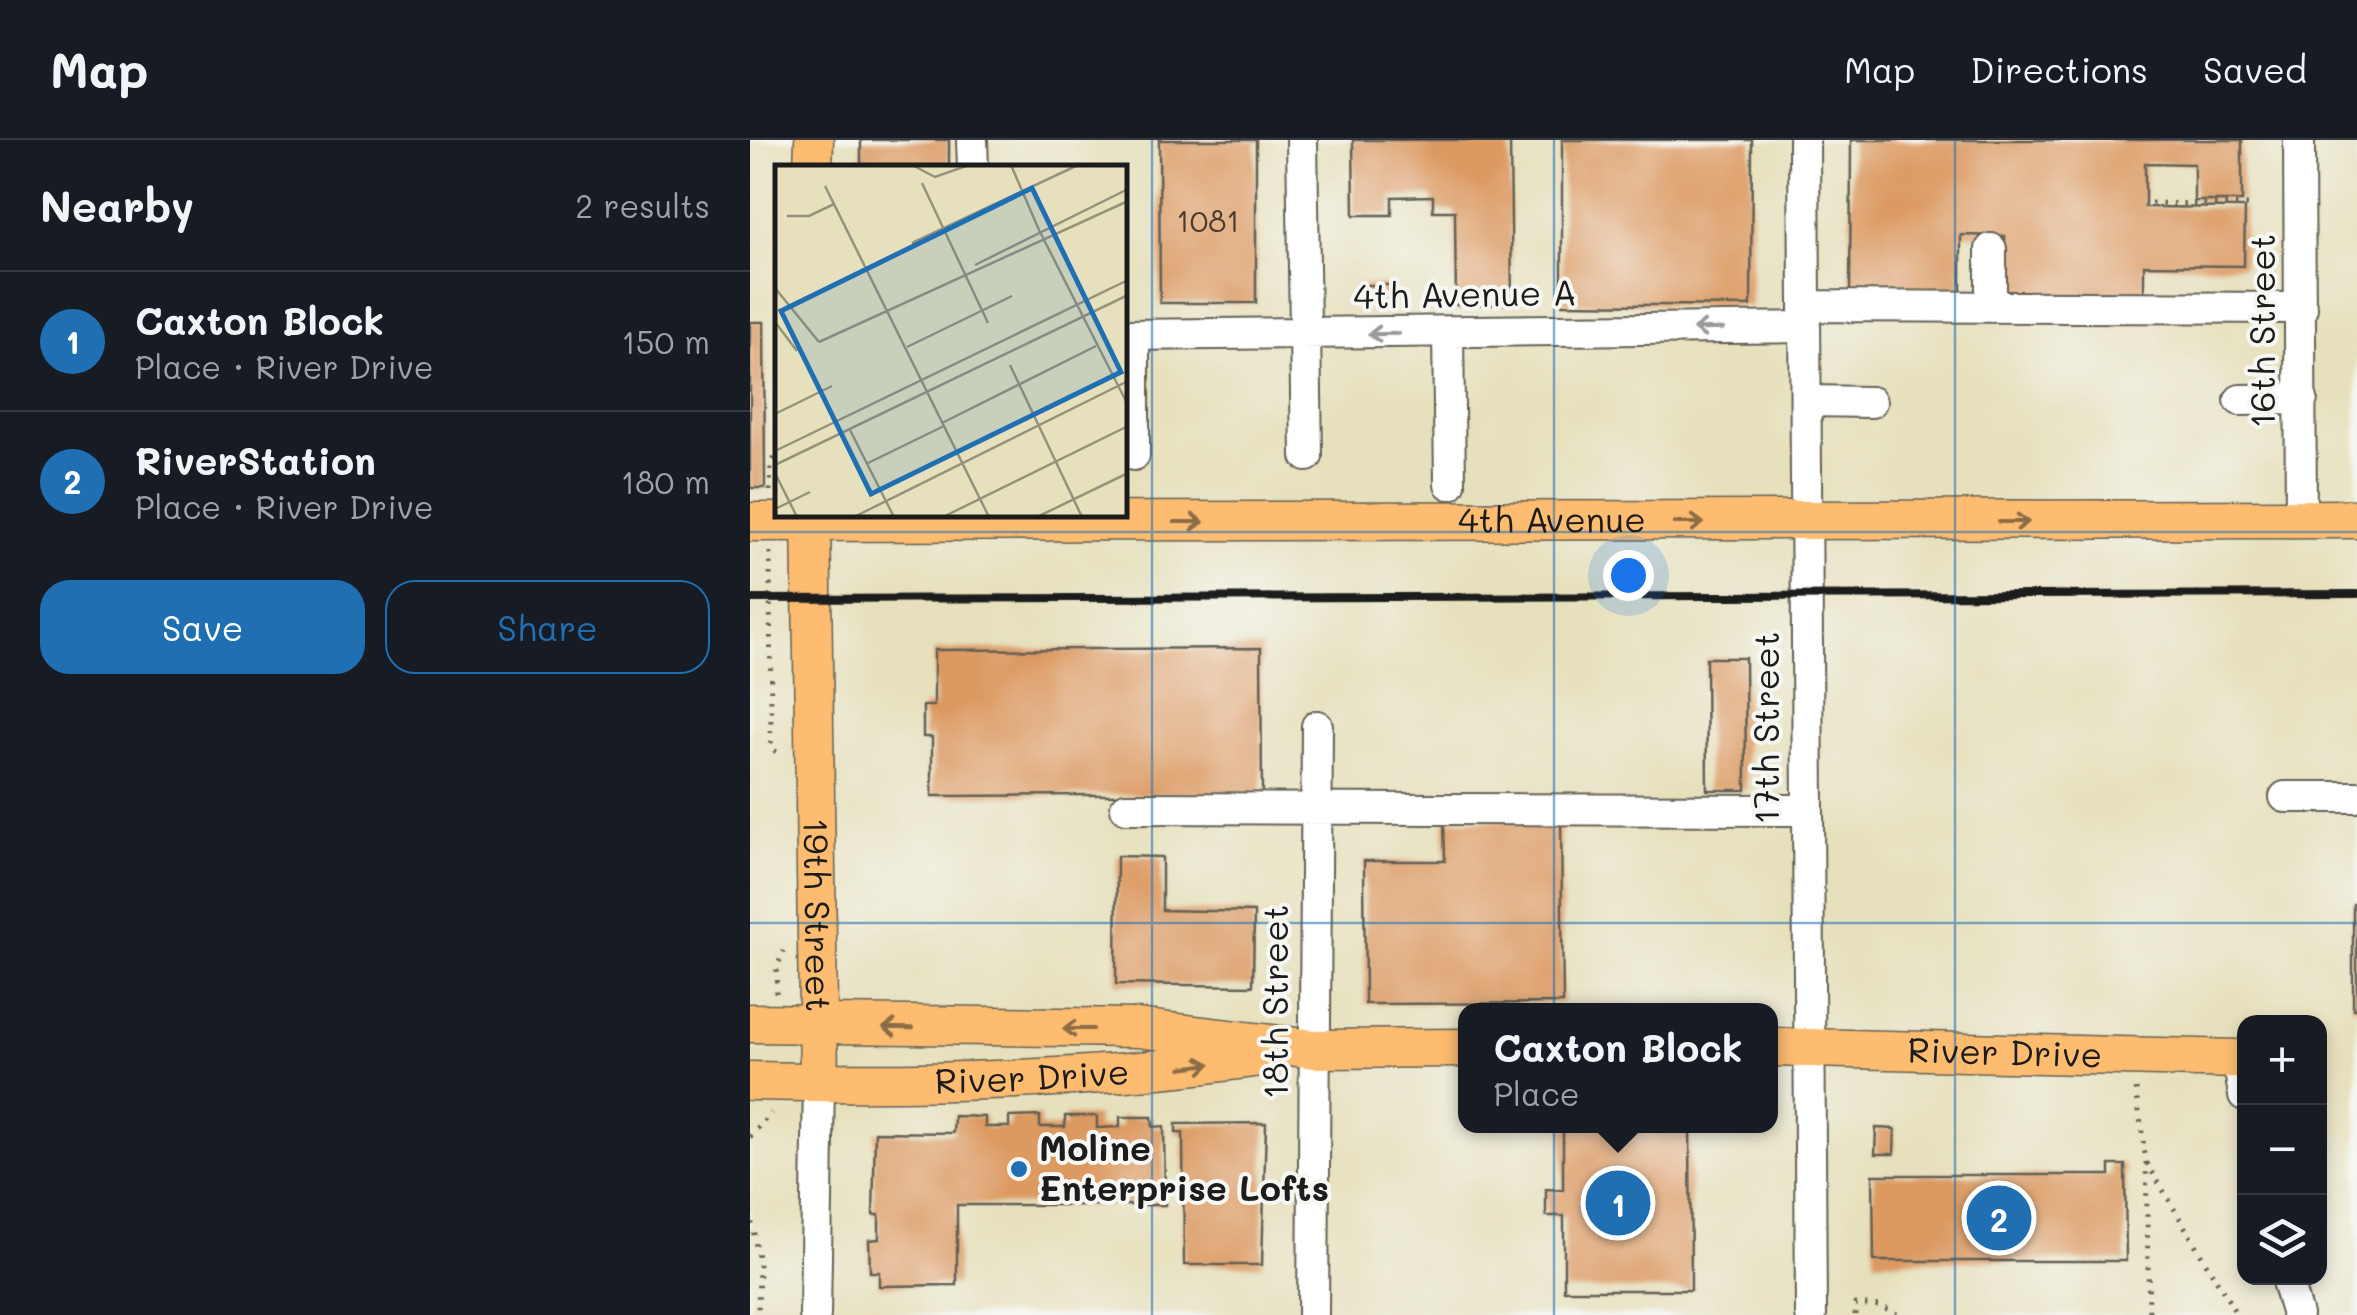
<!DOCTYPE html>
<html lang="en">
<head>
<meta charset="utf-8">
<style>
	body { margin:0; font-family:Mali,sans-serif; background:#242831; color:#f1f3f6 }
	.controls { position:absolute; right:30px; bottom:30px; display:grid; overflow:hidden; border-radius:20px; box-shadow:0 5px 15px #0003 }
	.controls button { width:90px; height:90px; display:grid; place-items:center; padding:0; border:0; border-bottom:2px solid #363941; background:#171b24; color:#f1f3f6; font:50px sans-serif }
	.you { position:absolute; left:878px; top:435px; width:35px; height:35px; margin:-25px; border:8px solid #fff; border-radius:50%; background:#1a73e8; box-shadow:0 0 0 15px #1a73e833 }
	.badge { display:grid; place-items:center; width:65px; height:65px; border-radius:50%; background:#1f6fb2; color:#fff; font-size:32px; font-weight:700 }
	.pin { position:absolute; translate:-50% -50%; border:5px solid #fff; box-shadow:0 2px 10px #0006 }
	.popup { position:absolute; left:708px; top:863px; width:320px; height:130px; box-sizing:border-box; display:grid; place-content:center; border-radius:20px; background:#171b24; filter:drop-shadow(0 2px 8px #0005); font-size:32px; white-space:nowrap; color:#9ea1a6 }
	.popup b { font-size:38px; color:#f1f3f6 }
	.popup::after { content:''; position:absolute; left:50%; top:100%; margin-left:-20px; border:20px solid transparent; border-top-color:#171b24 }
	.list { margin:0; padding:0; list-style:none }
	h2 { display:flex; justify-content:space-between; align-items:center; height:130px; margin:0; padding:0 40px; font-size:42px }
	h2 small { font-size:32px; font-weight:400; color:#9ea1a6 }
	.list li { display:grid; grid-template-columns:65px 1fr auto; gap:30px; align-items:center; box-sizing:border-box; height:140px; padding:0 40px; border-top:2px solid #363941 }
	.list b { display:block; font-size:38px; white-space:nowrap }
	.list p { margin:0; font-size:32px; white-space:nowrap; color:#9ea1a6 }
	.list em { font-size:32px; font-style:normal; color:#9ea1a6 }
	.actions { display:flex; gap:20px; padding:30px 40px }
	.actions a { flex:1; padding:22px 0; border:2px solid #1f6fb2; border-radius:30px; text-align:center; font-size:35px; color:#1f6fb2 }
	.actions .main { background:#1f6fb2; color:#fff }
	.icon { flex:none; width:55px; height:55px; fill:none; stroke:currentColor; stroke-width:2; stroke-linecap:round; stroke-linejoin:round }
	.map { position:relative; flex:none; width:1607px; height:1175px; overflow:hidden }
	header { display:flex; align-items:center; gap:60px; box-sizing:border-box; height:140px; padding:0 50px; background:#171b24; border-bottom:2px solid #363941 }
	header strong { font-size:48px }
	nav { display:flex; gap:55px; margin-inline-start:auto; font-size:35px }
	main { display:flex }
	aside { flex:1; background:#171b24 }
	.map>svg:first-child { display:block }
	.building { fill:#dc9960 }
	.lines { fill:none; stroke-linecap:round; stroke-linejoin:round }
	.minor-casing { stroke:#636154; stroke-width:34 }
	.major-casing { stroke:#636154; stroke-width:41 }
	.path { stroke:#636154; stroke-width:5; stroke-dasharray:2.5 8; stroke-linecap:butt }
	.minor { stroke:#fff; stroke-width:30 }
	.major { stroke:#fdbc6f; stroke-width:38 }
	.rail { stroke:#1c1c1c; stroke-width:8 }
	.oneway { stroke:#999 }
	.oneway2 { stroke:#8c6c46 }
	.grid { fill:none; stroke:#1f6fb2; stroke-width:2.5; stroke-opacity:0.55 }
	.poi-dot { fill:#1f6fb2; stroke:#f6f6f2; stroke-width:4 }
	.labels { text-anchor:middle; stroke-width:8; stroke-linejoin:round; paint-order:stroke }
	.number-label { font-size:30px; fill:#4c3b2d }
	.street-label { font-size:35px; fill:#1c1c1c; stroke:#f6f6f2 }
	.poi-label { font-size:35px; font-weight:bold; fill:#1c1c1c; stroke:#f6f6f2; text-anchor:start }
	.inset-road { fill:none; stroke:#95927c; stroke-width:2.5 }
	.view { fill:#1f6fb2; fill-opacity:0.15; stroke:#1f6fb2; stroke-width:5 }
	.inset-edge { fill:none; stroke:#1c1c1c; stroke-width:5 }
</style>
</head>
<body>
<header>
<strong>Map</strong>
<nav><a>Map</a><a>Directions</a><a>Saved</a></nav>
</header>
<main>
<aside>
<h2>Nearby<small>2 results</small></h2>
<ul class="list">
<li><span class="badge">1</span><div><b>Caxton Block</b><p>Place · River Drive</p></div><em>150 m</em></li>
<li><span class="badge">2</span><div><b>RiverStation</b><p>Place · River Drive</p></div><em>180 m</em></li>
</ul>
<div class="actions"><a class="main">Save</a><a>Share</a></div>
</aside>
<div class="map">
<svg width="1607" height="1175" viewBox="0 0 1607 1175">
	<rect width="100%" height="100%" fill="#f6f6f2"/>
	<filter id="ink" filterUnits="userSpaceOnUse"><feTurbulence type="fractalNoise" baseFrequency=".01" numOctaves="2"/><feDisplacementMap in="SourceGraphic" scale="20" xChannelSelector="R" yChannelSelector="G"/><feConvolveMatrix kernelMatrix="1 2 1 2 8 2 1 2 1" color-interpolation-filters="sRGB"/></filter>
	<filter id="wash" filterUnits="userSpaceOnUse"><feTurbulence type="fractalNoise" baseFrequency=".0048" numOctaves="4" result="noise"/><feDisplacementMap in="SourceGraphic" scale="40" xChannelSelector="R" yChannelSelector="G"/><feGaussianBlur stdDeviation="2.25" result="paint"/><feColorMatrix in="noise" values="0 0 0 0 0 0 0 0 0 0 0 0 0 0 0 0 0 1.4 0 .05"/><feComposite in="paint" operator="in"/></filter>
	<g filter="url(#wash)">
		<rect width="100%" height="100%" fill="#e6e0bc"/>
		<g id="blocks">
			<!-- building -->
			<path class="building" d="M111,0H199V28H111Z
				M409,0H506V163H410Z
				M603,0H760L762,164L706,165L705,71H683V56L642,57V75H604Z
				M812,0H1002L1001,166L812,164Z
				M1101,0H1492V61H1444V24L1395,23V67L1495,68L1494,126L1394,125V157L1255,156V96L1211,95V156H1100Z
				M607,145H640V162L607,163Z
				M0,182H14L15,348H0Z
				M511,508L512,654L182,656V597H173V566H184V510Z
				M956,518H995L996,650H957Z
				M694,680H811L813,863L615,864L614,721H695Z
				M367,716L412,717V770L504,772L503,846L366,844Z
				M1603,764H1607V869H1603Z
				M204,976L235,977V987H259V977L290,976V987H315V976H347V988L370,987V977H402L403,987L414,986L415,1065H207V1145L129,1146V1132H120L119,1100L129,1099V1075H123L125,992L203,993Z
				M516,983L512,1125H434L433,993H426V984Z
				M813,986H940L941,1150H814V1076H796V1049L813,1050Z
				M1126,988L1145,989L1144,1014H1125Z
				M1360,1025H1375L1376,1121H1124L1123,1035H1360Z"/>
		</g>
	</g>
	<g filter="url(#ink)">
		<use href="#blocks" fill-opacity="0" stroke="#636154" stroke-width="2.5"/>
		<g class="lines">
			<defs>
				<path id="minor" d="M222,0L223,28
					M552,0L557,316
					M1054,0L1061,1175
					M1549,0L1551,381
					M1241,109V166
					M1056,166L1552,168
					M698,193L700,344
					M375,195L1055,187
					M1490,260L1552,259
					M1057,261L1121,262
					M384,315V195
					M1535,657H1607
					M376,668L1055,670
					M1488,919L1494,955
					M1536,1138L1547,1175
					M65,1175L69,942
					M563,1175L567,586"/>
				<g id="major">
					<path d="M63,28L64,0"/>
					<path id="s1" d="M61,375L69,942"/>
					<path id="s2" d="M0,382L1607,379"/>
					<path d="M0,883L387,888L564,909L716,908"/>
					<path id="s3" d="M1020,907L1488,919"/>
					<path id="s4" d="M0,941C172,945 347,941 517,916"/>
				</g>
			</defs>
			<!-- minor casing -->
			<use href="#minor" class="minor-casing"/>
			<!-- major casing -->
			<use href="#major" class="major-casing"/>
			<!-- path -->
			<path class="path" d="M1401,63L1504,65
				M20,351L21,325L28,310
				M20,412L21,606L31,618
				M26,853L27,827L34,811
				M1386,949L1396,1022L1399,1175
				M0,997L21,973
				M1397,1023L1487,1175
				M0,1072L9,1123L8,1175
				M1105,1175V1164L1131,1166L1149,1175"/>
			<!-- minor -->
			<use href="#minor" class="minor"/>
			<!-- major -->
			<use href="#major" class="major"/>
			<!-- rail -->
			<path class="rail" d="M0,459L1607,454"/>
		</g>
		<!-- one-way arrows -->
		<defs><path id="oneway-shaft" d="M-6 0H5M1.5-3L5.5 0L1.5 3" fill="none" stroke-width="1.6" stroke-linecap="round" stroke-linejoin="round" transform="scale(2.5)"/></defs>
		<g class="oneway">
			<use href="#oneway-shaft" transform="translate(958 189) rotate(179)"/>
			<use href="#oneway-shaft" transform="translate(633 194) rotate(179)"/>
		</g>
		<g class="oneway2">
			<use href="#oneway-shaft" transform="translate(439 382)"/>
			<use href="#oneway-shaft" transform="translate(1264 382)"/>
			<use href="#oneway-shaft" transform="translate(939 383)"/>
			<use href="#oneway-shaft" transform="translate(148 888) rotate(-179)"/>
			<use href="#oneway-shaft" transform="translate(328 889) rotate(180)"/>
			<use href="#oneway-shaft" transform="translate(446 926) rotate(-8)"/>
		</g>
	</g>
	<!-- grid -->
	<path class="grid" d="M402,0V1175M804,0V1175M1205,0V1175M0,392H1607M0,783H1607"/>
	<!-- markers -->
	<circle class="poi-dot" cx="269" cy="1029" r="10"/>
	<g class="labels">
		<!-- number labels -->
		<g class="number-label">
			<text x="458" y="92">1081</text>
		</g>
		<!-- street labels -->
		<g class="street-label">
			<text transform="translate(715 155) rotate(-1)" y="12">4th Avenue A</text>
			<text transform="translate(1513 191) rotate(-90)" y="12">16th Street</text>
			<text dy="12" stroke="none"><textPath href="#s2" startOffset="802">4th Avenue</textPath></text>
			<text transform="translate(1017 588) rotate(-90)" y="12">17th Street</text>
			<text dy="12" stroke="none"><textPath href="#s1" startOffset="400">19th Street</textPath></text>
			<text transform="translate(526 862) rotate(-90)" y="12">18th Street</text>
			<text dy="12" stroke="none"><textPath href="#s3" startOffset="235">River Drive</textPath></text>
			<text dy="12" stroke="none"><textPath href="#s4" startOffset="282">River Drive</textPath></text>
		</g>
		<!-- poi labels -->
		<g class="poi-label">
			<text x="289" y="1021">Moline<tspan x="289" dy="40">Enterprise Lofts</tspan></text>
		</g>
	</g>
	<!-- overview -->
	<g transform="translate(25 25)">
		<rect width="352" height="352" fill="#e6e0bc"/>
		<path class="inset-road" d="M137,0L160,12L194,0M236,0L264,65M147,18L213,158M50,21L214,352M12,51H34L59,39M264,65L353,240M137,78L303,0M200,100L353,24M0,123L44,177M0,157L22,186M44,177L353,36M132,182L237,131M235,200L307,352M0,249L57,221M167,258L321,181M75,265L119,352M0,286L353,115M91,299L169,261M0,300L353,130M0,308L22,352M0,344L35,327M79,352L353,216M168,352L353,261M262,352L353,308"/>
		<path class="view" d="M257,23L346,207L96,329L6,146Z"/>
		<rect width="352" height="352" class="inset-edge"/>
	</g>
</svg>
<div class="controls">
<button>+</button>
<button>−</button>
<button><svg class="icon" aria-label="layers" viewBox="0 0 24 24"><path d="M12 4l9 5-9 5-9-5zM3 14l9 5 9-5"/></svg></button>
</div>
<div class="you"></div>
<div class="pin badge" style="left:868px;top:1063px">1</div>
<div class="popup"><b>Caxton Block</b>Place</div>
<div class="pin badge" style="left:1249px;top:1078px">2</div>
</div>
</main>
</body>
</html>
